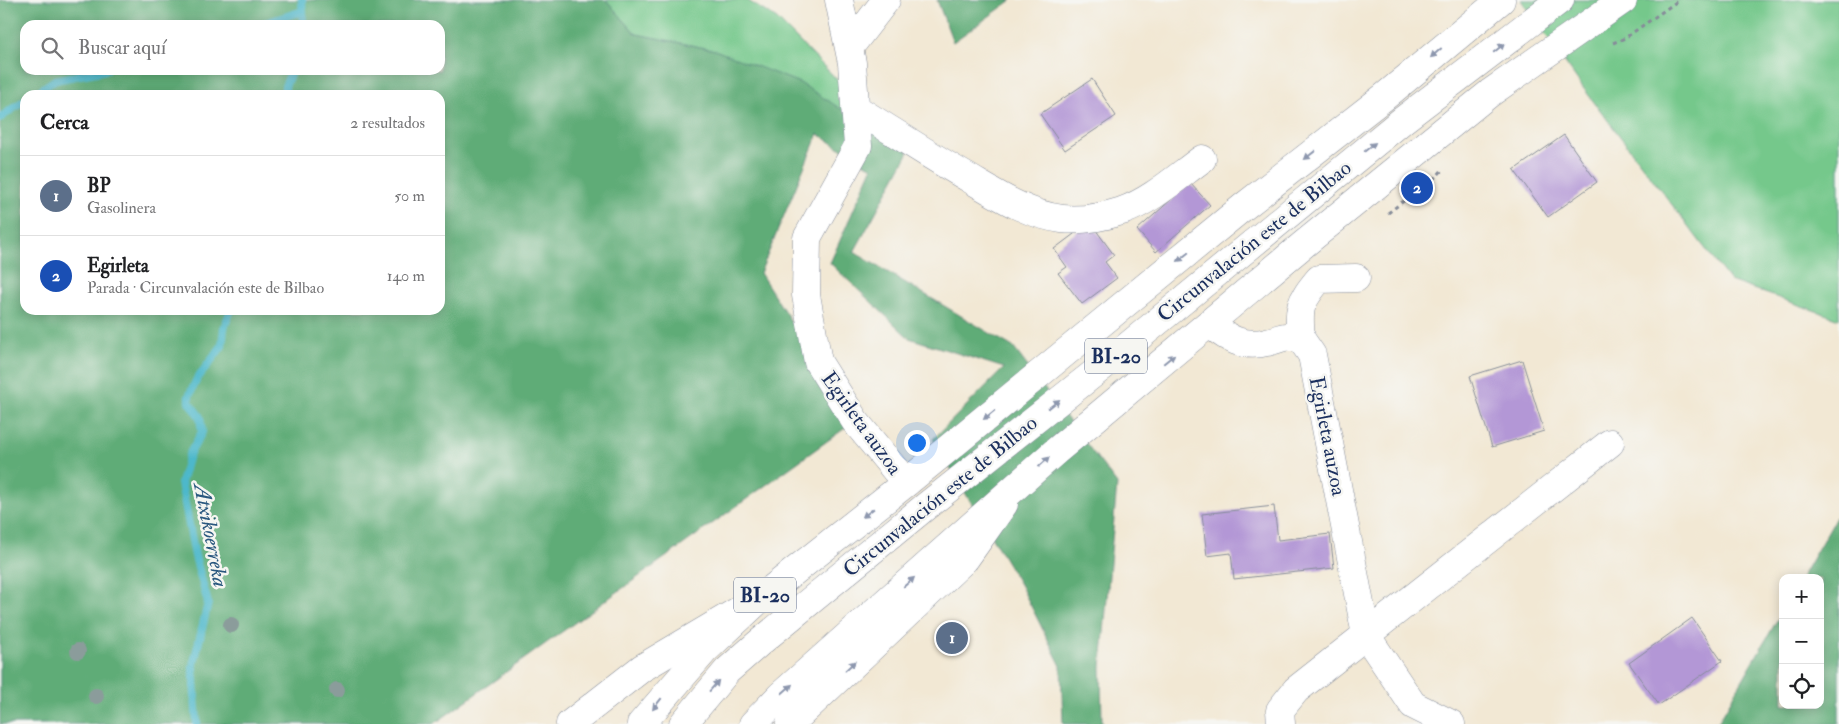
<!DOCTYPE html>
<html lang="es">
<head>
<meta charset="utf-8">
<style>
	body { margin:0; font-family:"IM FELL Double Pica",serif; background:#f6f6f6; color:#202124 }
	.controls { position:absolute; right:15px; bottom:15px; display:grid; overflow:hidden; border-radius:10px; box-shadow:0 2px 12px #0003 }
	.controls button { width:45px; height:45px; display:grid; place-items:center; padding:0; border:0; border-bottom:1px solid #e0e0e0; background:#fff; color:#202124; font:25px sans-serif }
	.you { position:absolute; left:916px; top:442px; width:18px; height:18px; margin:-12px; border:4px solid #fff; border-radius:50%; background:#1a73e8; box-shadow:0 0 0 8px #1a73e833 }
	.badge { display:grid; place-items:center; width:32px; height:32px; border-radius:50%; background:#d1495b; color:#fff; font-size:16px; font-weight:700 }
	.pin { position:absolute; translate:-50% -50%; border:2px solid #fff; box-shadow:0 1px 5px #0006 }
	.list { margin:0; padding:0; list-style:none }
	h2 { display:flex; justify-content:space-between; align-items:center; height:65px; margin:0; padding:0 20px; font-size:21px }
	h2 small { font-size:16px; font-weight:400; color:#757577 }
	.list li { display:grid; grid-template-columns:32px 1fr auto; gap:15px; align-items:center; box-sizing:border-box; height:80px; padding:0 20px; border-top:1px solid #e0e0e0 }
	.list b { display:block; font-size:19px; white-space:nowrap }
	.list p { margin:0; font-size:16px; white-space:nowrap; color:#757577 }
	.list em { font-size:16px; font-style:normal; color:#757577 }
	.icon { flex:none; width:28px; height:28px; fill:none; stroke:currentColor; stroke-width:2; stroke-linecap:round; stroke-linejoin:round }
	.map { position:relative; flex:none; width:1839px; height:724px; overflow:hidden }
	.search { position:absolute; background:#fff; box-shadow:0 2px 12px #0003; left:20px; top:20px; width:425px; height:55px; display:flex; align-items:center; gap:12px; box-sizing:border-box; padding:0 18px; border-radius:15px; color:#757577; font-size:19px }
	.panel { position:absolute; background:#fff; box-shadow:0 2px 12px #0003; left:20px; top:90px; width:425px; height:225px; border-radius:15px }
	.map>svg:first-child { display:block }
	.green { fill:#74c88b; stroke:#487c74 }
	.forest { fill:#5fac77; stroke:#3d6e6a; fill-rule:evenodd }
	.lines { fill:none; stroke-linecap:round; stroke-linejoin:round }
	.stream { stroke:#4eb8cb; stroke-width:8 }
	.building { fill:#b397d6 }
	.minor-casing { stroke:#868c99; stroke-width:29 }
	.major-casing { stroke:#868c99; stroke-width:29 }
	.path { stroke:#868c99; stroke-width:3; stroke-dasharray:4 4; stroke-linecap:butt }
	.minor { stroke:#fff; stroke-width:28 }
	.major { stroke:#fff; stroke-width:28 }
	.tree { fill:#8b9c9b }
	.oneway { fill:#8d97ae }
	.labels { text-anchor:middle; stroke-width:5; stroke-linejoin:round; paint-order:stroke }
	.shield { fill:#f6f6f2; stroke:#5d6b8a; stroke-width:1 }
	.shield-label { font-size:20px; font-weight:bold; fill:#1b2f5e }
	.street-label { font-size:21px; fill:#1b2f5e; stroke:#f6f6f2 }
	.water-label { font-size:22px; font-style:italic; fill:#2a587f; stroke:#f6f6f2 }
</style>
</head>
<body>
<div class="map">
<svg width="1839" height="724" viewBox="0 0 1839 724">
	<rect width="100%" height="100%" fill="#f6f6f2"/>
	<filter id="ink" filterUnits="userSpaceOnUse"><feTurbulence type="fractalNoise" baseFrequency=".02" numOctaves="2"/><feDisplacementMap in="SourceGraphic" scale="10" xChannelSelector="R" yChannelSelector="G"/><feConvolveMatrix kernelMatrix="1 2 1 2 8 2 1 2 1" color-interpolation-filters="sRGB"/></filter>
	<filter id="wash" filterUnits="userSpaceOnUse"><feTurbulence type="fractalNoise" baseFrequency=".0096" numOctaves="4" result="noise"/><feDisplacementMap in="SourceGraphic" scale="20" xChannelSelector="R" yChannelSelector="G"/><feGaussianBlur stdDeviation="1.12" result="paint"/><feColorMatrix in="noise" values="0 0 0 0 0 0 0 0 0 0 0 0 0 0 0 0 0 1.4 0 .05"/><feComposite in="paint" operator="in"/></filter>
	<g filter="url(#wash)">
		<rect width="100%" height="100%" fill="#f2e8d4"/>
		<!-- green -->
		<path class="green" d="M606,0H747L777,19L909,152L715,50L636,34Z
			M1521,0H1839V319L1730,281L1581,85Z"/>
		<!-- forest -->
		<path class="forest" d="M0,0H606L636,34L715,50L800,83L909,152L854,252L1013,347L1117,484L1101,667L1102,724H1063L1061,666L1021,586L933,439L1004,368L909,338L830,263L872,168L818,134L760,273L855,421L434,724H0ZM25,25H440V70H25ZM25,95H440V310H25Z
			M937,0H1012L953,42Z
			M1839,512V724H1717L1783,610V705H1820V578H1801Z"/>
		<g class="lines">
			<!-- stream -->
			<path class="stream" d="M302,0L303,25
				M259,25L303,11
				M33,95L55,80L106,70
				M285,95V86L292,70
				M0,118L25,100
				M197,724L193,667L208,603L195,556L181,483L189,455L202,432L200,417L189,402V396L197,379L222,346L224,328L231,310"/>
		</g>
		<g id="blocks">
			<!-- building -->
			<path class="building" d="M1092,79L1116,116L1065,150L1040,114Z
				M1564,135L1597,182L1548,217L1514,170Z
				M1190,183L1210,205L1156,252L1137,230Z
				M1090,222L1114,255L1105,262L1117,278L1082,304L1058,273L1067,267L1054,249Z
				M1522,360L1544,431L1492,447L1470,376Z
				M1274,506L1278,540L1330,534L1334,568L1234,579L1231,553L1207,556L1202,514Z
				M1692,618L1722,661L1659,705L1629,663Z"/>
		</g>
	</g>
	<g filter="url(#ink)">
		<use href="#blocks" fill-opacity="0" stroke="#868c99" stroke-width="1"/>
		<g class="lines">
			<defs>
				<path id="minor" d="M839,0L852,63L858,146L807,238L806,295L818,362L855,421L906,483
					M849,48L886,0
					M855,108C894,132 932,157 972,180C999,196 1029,215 1062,219C1082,221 1103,217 1122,211C1151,201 1177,177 1202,159
					M1210,324C1228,339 1243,348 1267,342C1285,338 1281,334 1301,339L1312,355L1366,635L1413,705L1451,724
					M1301,339C1298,308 1299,303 1319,279L1356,278
					M570,724L642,668L738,611
					M790,724L965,559L1004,504
					M1281,724L1280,710L1296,690L1610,443"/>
				<path id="major" d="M641,724L704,651L763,596L906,483L1242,208L1384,97L1501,0
					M683,724L727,671L759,643L925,507L1112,359L1403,120L1560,0
					M753,724L781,695L1056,451L1304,244L1490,93L1623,0"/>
			</defs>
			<!-- minor casing -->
			<use href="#minor" class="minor-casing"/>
			<!-- major casing -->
			<use href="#major" class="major-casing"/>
			<!-- path -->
			<path class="path" d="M1613,43L1625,38L1679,0
				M1388,213L1438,175L1443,169"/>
			<!-- minor -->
			<use href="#minor" class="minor"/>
			<!-- major -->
			<use href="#major" class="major"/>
		</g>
		<!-- trees -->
		<g class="tree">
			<circle cx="231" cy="625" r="8"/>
			<circle cx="78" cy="651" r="8"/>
			<circle cx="337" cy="690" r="8"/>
			<circle cx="96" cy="696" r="8"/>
		</g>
		<!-- one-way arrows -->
		<defs><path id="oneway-solid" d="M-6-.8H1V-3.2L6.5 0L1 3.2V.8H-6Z" transform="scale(1.25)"/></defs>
		<g class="oneway">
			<use href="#oneway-solid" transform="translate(1499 48) rotate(-39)"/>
			<use href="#oneway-solid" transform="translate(1436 53) rotate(139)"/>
			<use href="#oneway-solid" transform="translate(1370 147) rotate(-39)"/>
			<use href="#oneway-solid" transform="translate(1310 155) rotate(142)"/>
			<use href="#oneway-solid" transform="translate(1183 257) rotate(141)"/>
			<use href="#oneway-solid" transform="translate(1169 359) rotate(-40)"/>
			<use href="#oneway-solid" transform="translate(1054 404) rotate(-38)"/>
			<use href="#oneway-solid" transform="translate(989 415) rotate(141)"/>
			<use href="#oneway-solid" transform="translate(1044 462) rotate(-43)"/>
			<use href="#oneway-solid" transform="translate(868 513) rotate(142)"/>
			<use href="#oneway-solid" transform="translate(909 582) rotate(-41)"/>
			<use href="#oneway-solid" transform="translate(850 666) rotate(-43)"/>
			<use href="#oneway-solid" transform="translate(714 686) rotate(-49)"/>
			<use href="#oneway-solid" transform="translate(787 689) rotate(-41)"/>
			<use href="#oneway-solid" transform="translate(657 704) rotate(128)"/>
		</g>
	</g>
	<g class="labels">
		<!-- shield labels -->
		<g class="shield">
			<rect x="1085" y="338.5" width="62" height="35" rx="4"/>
			<rect x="734" y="577.5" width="62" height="35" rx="4"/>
		</g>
		<g class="shield-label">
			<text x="1116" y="363">BI-20</text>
			<text x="765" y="602">BI-20</text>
		</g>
		<!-- street labels -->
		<g class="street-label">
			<text transform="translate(1254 241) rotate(-39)" y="7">Circunvalación este de Bilbao</text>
			<text transform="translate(862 423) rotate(54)" y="7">Egirleta auzoa</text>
			<text transform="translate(1328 436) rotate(79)" y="7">Egirleta auzoa</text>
			<text transform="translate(940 496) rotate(-39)" y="7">Circunvalación este de Bilbao</text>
		</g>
		<!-- water labels -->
		<g class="water-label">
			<text transform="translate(212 535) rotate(79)" y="8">Atxikoerreka</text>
		</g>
	</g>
</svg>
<div class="controls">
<button>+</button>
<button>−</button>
<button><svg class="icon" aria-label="locate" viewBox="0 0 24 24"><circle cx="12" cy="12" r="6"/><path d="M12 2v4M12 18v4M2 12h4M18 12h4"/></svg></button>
</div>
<div class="you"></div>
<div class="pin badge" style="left:952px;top:638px;background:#5c6f8a">1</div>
<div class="pin badge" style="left:1417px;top:188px;background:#1a4fb4">2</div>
<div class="search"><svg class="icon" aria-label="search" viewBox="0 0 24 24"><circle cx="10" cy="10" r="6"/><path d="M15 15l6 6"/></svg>Buscar aquí</div>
<section class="panel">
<h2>Cerca<small>2 resultados</small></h2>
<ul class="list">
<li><span class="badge" style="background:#5c6f8a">1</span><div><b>BP</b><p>Gasolinera</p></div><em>50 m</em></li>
<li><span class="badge" style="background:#1a4fb4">2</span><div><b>Egirleta</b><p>Parada · Circunvalación este de Bilbao</p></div><em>140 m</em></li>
</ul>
</section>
</div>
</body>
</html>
